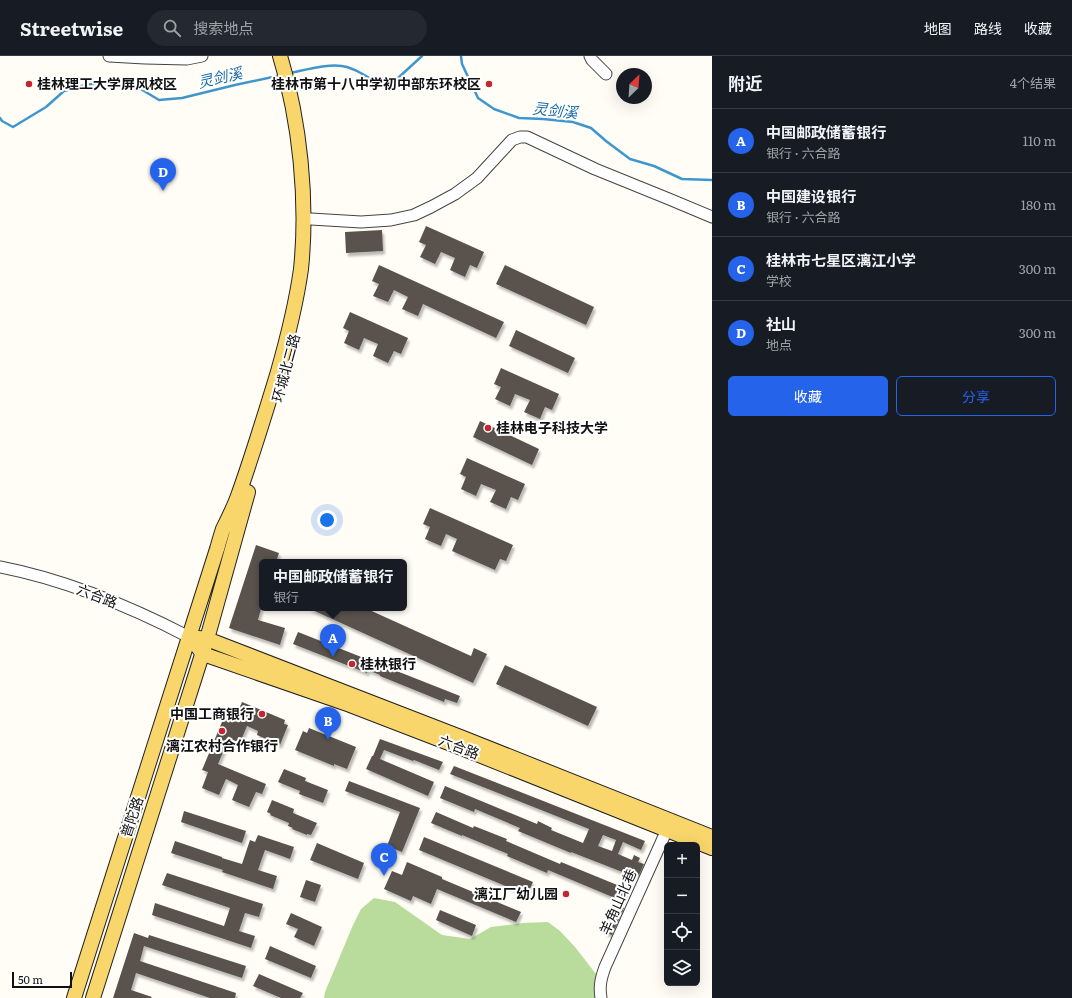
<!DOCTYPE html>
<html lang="zh">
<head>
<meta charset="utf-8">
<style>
	body { margin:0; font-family:Literata,"Noto Sans SC",serif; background:#242831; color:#f1f3f6 }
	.controls { position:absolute; right:12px; bottom:12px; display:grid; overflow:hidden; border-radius:6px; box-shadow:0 4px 16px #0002 }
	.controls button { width:36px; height:36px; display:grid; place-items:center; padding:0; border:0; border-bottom:1px solid #363941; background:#171b24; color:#f1f3f6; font:20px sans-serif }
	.compass { position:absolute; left:616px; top:12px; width:36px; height:36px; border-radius:50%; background:#171b24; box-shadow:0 4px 16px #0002; rotate:25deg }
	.scale { position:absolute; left:12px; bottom:10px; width:60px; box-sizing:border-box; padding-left:4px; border:2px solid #111; border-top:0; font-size:11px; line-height:14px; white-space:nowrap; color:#111; -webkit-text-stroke:3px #fff; paint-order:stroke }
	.you { position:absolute; left:327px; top:464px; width:14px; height:14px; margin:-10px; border:3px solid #fff; border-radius:50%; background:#1a73e8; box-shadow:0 0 0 6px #1a73e833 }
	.badge { display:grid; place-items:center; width:26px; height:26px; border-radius:50%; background:#2563eb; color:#fff; font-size:13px; font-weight:700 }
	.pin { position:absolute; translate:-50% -33px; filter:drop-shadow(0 1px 2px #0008) }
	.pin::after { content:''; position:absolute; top:21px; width:14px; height:12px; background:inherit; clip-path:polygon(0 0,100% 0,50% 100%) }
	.popup { position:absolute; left:259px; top:503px; width:148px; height:52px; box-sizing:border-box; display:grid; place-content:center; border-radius:6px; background:#171b24; filter:drop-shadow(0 1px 3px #0005); font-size:13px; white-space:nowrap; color:#9ea1a6 }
	.popup b { font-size:15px; color:#f1f3f6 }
	.popup::after { content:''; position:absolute; left:50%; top:100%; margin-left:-8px; border:8px solid transparent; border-top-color:#171b24 }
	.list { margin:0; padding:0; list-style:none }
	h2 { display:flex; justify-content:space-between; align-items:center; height:52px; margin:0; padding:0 16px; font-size:17px }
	h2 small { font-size:13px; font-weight:400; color:#9ea1a6 }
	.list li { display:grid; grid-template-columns:26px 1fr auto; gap:12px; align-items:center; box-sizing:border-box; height:64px; padding:0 16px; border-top:1px solid #363941 }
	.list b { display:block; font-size:15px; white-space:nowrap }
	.list p { margin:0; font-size:13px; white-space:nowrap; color:#9ea1a6 }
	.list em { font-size:13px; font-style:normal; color:#9ea1a6 }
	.actions { display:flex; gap:8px; padding:12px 16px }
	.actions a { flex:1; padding:9px 0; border:1px solid #2563eb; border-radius:6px; text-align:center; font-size:14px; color:#2563eb }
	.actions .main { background:#2563eb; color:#fff }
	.icon { flex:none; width:22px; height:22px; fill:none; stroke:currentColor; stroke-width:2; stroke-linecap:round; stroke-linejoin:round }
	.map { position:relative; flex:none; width:712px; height:942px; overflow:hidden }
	header { display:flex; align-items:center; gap:24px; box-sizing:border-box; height:56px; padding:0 20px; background:#171b24; border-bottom:1px solid #363941 }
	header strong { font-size:19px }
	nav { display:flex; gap:22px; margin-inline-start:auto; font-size:14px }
	.search { width:280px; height:36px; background:#242831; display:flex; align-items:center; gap:10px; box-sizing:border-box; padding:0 14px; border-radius:22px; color:#9ea1a6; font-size:15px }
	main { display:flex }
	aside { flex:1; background:#171b24 }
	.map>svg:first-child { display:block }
	.forest { fill:#b9dc9c }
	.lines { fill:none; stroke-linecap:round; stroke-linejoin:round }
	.stream { stroke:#3f96cf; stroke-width:2.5 }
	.building { fill:#5a524d; fill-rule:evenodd; filter:url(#shadow) }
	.minor-casing { stroke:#444; stroke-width:13 }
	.major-casing { stroke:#222; stroke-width:16 }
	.minor { stroke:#fff; stroke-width:11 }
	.major { stroke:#f9d66b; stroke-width:14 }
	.poi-dot { fill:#c4262e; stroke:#fff; stroke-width:1.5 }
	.labels { text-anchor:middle; stroke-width:4; stroke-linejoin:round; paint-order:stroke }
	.poi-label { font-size:14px; font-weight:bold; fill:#111; stroke:#fff; text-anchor:start }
	.street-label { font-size:14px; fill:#111; stroke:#fff }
	.water-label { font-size:15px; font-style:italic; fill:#1768a6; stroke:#fff }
</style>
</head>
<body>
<header>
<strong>Streetwise</strong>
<div class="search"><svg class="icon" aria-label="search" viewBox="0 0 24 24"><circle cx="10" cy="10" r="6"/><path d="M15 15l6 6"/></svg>搜索地点</div>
<nav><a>地图</a><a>路线</a><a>收藏</a></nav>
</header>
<main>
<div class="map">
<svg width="712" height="942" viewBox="0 0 712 942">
	<defs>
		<filter id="shadow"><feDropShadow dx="2" dy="3.5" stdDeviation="1" flood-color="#0004"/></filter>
	</defs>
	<rect width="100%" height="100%" fill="#fffdf5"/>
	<!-- forest -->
	<path class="forest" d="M374,842L395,846L442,879L470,883L491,871L523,867L548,866L560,875L575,891L596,918V931L598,942H324L325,936L353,869L361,853Z"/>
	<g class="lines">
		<!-- stream -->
		<path class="stream" d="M461,0L462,8L478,42L494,53L519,62L543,63L573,66L591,72L606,85L630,103L654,110L682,123L712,124
			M290,17C305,14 332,6 347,11C360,15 371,23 382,31L398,22L422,0
			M0,62L2,65L13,71L46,51L64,35L85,29L102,27H122L139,32L159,44L182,42L235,29L282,19"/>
	</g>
	<!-- building -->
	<path class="building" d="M426,170L484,196L477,212L470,209L465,221L450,214L455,202L441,196L435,208L420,201L426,189L419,186Z
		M382,174L383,195L346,197L345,176Z
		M379,209L504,266L496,282L423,248L418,260L402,253L408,241L394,234L388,246L373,240L379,228L372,225Z
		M505,209L594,251L586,269L496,228Z
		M350,256L408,282L401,298L394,295L388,307L373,300L378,288L364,282L359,294L344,287L349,275L343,272Z
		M516,274L575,302L568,317L509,290Z
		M501,312L559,338L552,354L545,351L540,363L524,356L530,344L515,338L510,350L495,343L501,331L494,328Z
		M480,365L539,393L532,409L473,381Z
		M467,402L525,428L518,444L511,441L506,453L490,446L496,434L481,428L476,440L461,433L466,421L460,418Z
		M430,452L513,489L506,505L500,503L495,514L452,495L457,483L446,478L441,490L425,483L430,471L423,468Z
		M256,489L279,497L276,506H262V549L258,564L285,572L280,589L229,572Z
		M308,552H365L471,600L474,592L487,598L473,627Z
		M298,576L460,640L457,647L445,643L444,646L380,620V619L368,614L367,617L293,588Z
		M505,609L597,651L588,670L496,628Z
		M242,646L285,664L284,668L288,669L280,689L257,679L258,675L247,670L240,687L229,682L218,708L266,728L262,738L256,736L249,751L232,744L238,729L226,723L219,739L202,732L208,716L202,714L227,654L237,658Z
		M309,672L356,691L347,713L334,708V710L295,694L303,675L307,677Z
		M380,683L443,706L439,714L414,704L413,705L384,694L380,703L434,726L428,740L366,713L372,700H373Z
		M454,710L645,785L641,794L623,786L618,798L632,804L634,799L640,802L638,806L644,808L639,819L627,814L625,817L571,796V797L518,775L520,772L475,753L474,756L440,742L445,730L537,768L538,765L552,772L551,774L583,787L589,773L450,718ZM603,779L616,784L612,795L598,790Z
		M284,713L306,722L305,725L328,734L323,747L299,738L300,735L278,726Z
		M349,725L420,752L402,796L387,790L400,756L345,735Z
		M272,744L294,753L293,757L317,767L311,779L307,778V779L292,773L293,772L288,770L289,767L270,759L271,758L267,756Z
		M184,755L246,775L242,787L181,766Z
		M436,756L473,772L474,770L507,783L506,785L560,808L561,806L627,833L622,845L548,814L547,817L507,800L508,798L462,779V780L431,767Z
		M258,779L294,791L290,803L265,794L258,814L277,820L273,833L222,816L223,814L171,797L175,785L222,801V802L242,808L250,784L255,786Z
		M424,781L533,826L527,839L419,794Z
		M317,787L364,807L358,823L310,804Z
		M407,806L442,821V823L521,856L516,866L437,833L431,848L413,840L411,845L384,833L392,815L402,819Z
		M167,817L263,848L259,861L245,857L239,875L255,880L251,892L152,859L155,847L224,870L230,852L162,829Z
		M306,824L321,829L315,846L300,841Z
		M616,848L624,852L612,879L604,876Z
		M440,854L476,869L472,880L436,864Z
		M291,857L322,871L314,890L294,881L298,873L286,868Z
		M134,877L148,882L149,879L246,910L242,922L144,890L140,905L236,937L235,942H210L136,917L131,934L152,941L151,942H113Z
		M270,890L316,910L311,922L265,903Z
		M259,918L303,937L300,942H281L253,930Z"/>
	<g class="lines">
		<defs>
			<path id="minor" d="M109,0L145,2L187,3L202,0
				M590,0L592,4L606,18
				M311,163L361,166L391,164L414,159L431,151L455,138L477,122L512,84L520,81H527L595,113L669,143L712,161
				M0,511C67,524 129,550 189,581
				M601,942C599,930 601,922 605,911L670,767"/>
			<path id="major" d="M198,582L207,583L463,682L712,781
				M197,590L203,598L350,649L459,691L712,792
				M74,942L217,493C219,486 221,479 223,473C229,461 235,449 239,437C253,398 265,358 277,319C287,284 296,249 301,213C308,145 300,65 280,0
				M93,942L207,583L248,436"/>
		</defs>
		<!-- minor casing -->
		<use href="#minor" class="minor-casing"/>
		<!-- major casing -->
		<use href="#major" class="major-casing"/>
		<!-- minor -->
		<use href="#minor" class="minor"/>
		<!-- major -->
		<use href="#major" class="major"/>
	</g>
	<!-- markers -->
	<g class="poi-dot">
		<circle cx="29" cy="28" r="4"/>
		<circle cx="489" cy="28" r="4"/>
		<circle cx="488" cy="372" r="4"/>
		<circle cx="352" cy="608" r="4"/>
		<circle cx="262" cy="658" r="4"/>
		<circle cx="222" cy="675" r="4"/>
		<circle cx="566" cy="838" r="4"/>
	</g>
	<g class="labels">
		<!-- poi labels -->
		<g class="poi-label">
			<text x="37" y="33">桂林理工大学屏风校区</text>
			<text x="481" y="33" text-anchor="end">桂林市第十八中学初中部东环校区</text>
			<text x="496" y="377">桂林电子科技大学</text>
			<text x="360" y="613">桂林银行</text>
			<text x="254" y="663" text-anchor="end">中国工商银行</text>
			<text x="222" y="695" text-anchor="middle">漓江农村合作银行</text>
			<text x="558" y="843" text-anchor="end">漓江厂幼儿园</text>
		</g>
		<!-- street labels -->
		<g class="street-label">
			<text transform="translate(286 312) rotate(-75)" y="5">环城北二路</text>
			<text transform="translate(97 540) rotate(21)" y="5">六合路</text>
			<text transform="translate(459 691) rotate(21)" y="5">六合路</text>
			<text transform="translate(132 761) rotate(-72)" y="5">普陀路</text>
			<text transform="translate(618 846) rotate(-66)" y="5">羊角山北巷</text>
		</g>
		<!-- water labels -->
		<g class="water-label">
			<text transform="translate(220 22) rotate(-13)" y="5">灵剑溪</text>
			<text transform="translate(555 55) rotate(6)" y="5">灵剑溪</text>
		</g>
	</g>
</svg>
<div class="controls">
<button>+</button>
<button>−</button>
<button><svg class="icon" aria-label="locate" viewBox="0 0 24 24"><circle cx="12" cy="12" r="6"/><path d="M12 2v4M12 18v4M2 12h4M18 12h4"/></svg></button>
<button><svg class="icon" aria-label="layers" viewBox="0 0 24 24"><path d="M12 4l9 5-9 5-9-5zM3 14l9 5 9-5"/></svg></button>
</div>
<svg class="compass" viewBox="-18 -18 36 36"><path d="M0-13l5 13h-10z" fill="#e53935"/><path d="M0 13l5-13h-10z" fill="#9ea1a6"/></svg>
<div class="scale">50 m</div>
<div class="you"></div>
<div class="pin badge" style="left:333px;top:601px">A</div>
<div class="popup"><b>中国邮政储蓄银行</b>银行</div>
<div class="pin badge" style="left:328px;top:684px">B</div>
<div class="pin badge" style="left:384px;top:820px">C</div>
<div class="pin badge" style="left:163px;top:135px">D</div>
</div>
<aside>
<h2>附近<small>4个结果</small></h2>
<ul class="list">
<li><span class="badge">A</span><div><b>中国邮政储蓄银行</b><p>银行 · 六合路</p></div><em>110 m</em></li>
<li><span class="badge">B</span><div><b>中国建设银行</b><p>银行 · 六合路</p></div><em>180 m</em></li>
<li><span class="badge">C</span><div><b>桂林市七星区漓江小学</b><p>学校</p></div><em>300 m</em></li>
<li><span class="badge">D</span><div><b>社山</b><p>地点</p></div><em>300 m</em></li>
</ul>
<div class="actions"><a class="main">收藏</a><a>分享</a></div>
</aside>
</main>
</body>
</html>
